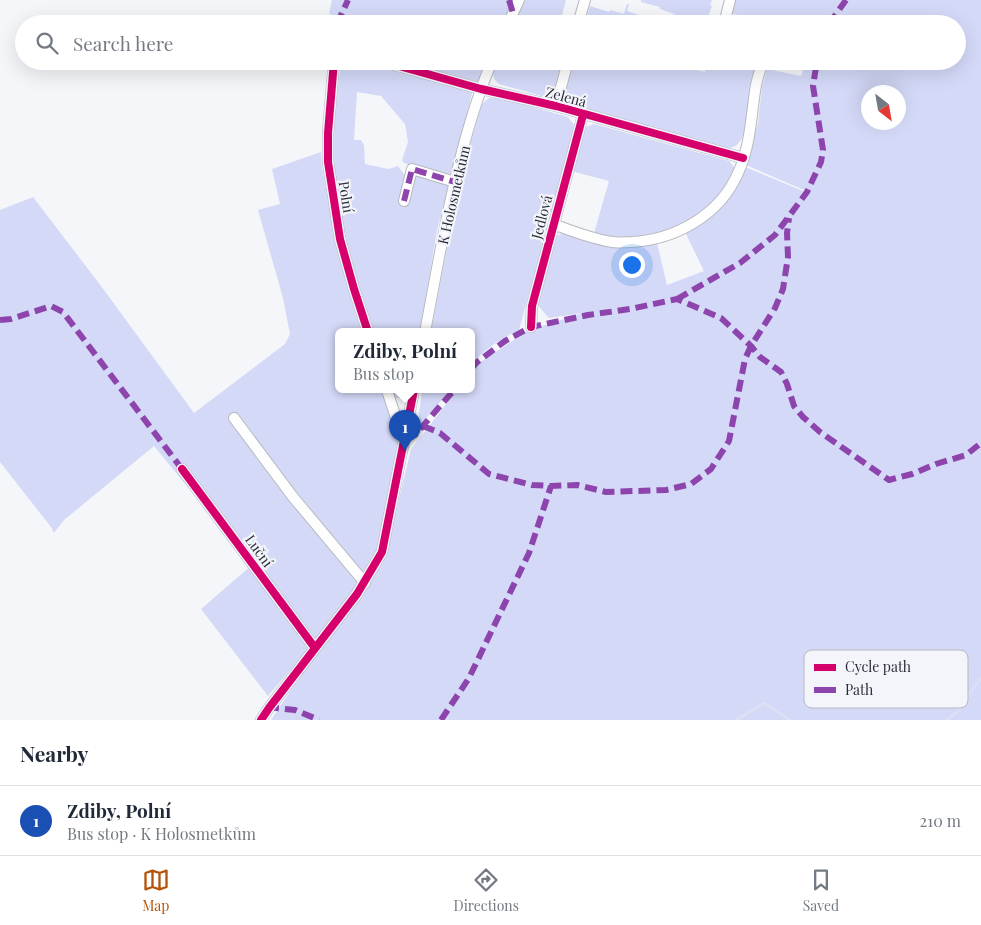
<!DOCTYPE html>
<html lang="en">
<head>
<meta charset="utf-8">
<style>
	body { margin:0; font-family:"Playfair Display",serif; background:#f2f2f3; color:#1f2937 }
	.compass { position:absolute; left:861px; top:85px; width:45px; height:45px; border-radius:50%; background:#fff; box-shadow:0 5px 20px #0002; rotate:149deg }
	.you { position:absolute; left:631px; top:264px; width:18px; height:18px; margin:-12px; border:4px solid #fff; border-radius:50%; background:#1a73e8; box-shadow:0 0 0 8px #1a73e833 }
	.badge { display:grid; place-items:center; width:32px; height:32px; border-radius:50%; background:#b45309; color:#fff; font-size:16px; font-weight:700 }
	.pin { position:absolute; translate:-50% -41px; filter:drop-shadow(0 1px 2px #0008) }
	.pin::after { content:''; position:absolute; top:26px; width:18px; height:15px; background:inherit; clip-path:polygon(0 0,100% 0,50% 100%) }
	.popup { position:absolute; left:335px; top:328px; width:140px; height:65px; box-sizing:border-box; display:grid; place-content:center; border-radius:8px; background:#fff; filter:drop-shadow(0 1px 4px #0005); font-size:16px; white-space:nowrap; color:#747a83 }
	.popup b { font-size:19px; color:#1f2937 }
	.popup::after { content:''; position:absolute; left:50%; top:100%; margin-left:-10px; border:10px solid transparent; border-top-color:#fff }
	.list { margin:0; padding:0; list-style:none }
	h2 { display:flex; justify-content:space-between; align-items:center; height:65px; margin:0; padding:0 20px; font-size:21px }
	h2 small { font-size:16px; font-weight:400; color:#747a83 }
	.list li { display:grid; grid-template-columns:32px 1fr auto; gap:15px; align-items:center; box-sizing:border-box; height:70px; padding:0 20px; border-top:1px solid #e0e1e3 }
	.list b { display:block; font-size:19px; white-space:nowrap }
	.list p { margin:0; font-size:16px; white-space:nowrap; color:#747a83 }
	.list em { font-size:16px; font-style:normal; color:#747a83 }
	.icon { flex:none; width:28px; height:28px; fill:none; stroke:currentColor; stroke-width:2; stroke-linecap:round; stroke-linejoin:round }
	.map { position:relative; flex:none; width:981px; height:720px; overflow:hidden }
	.search { position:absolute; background:#fff; box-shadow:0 5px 20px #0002; left:15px; right:15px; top:15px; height:55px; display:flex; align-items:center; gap:12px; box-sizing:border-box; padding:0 18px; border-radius:28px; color:#747a83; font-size:19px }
	.sheet { height:135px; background:#fff }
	nav { display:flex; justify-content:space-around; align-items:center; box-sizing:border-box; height:70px; border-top:1px solid #e0e1e3; background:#fff; font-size:14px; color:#747a83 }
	nav a { display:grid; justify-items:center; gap:2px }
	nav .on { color:#b45309 }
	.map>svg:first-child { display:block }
	.green { fill:#d3d9f7; fill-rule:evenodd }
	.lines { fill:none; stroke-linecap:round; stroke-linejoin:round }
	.stream { stroke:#dbe0f5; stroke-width:3 }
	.minor-casing { stroke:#b7b9bf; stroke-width:12 }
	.minor { stroke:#fefefe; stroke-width:10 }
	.quiet { stroke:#8e44ad; stroke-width:6; stroke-dasharray:12 6; stroke-linecap:butt }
	.cycleway-casing { stroke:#f3f5fb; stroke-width:11 }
	.cycleway { stroke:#d6006c; stroke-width:8 }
	.labels { text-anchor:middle; stroke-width:4.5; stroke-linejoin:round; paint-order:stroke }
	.street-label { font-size:14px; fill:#2a2c37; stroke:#f3f5fb }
	.key { fill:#f3f5fb; stroke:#b7b9c0; stroke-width:1 }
	.key-label { font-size:14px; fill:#2a2c37 }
</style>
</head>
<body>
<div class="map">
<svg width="981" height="720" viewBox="0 0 981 720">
	<rect width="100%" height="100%" fill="#f5f6f9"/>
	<!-- green -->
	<path class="green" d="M332,0H516L505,24H340V17L329,14Z
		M524,0H566L562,15L564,16L562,24H513Z
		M641,0H712L710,5L712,6L705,24H663L664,22L671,23L674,14L660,9V7L641,2Z
		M734,0H981V720H271L295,684L374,577L386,552L411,449L457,390H471V371L476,365L529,330L583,313L549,318L535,302L554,238L560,234L566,233L657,243L667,285L704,271L685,232L745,167L803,191L804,190L746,165L758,123L762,87L767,69L801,76L806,61H957V24H768L730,13ZM868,92H898V122H868Z
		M627,4H629L627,11L639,15L638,18L629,16L627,24H585L590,6L609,12L610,10L624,14Z
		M341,61H373L471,91L472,94L452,172L448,175L404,163L402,160L408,142L405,124L381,96L357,92L354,140H361L364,145L365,164L388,169L398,166L407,178L400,205L405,206L414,174L450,181L437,230L420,332H373L355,277L344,235L331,152Z
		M393,61H488L477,84Z
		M496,61H562L553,93L550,96L545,97L499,84C491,77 492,71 496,61Z
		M574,61H697L696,63H694L693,69L705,72L708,61H757C755,69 752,77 750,84C747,101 751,151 726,148L569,104L565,100V95Z
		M497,97L568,117L575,126L574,130L519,330C500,339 485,349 471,365V332H431L452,223L468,152L482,104L489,98Z
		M594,124L729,161L734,167L735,171C730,179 726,187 720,194C690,232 640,244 594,233L609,181L571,171L583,131L586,127Z
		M321,152L322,166L326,188L345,275L364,332H339V390H383L398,438L399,445L376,556L366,575L324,631L268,696L201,609L252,565L154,446L64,520L54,533L51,527L0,462V210L33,197L101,286L194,413L285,344L290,334L283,298L258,210L280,204L272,169Z
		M392,390H410L408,398H395Z
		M422,390H450L417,429Z"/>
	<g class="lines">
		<!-- stream -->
		<path class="stream" d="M736,720L764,703L790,720
			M946,720L956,713L981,678"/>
		<defs>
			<path id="minor" d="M725,20L730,0
				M508,24L519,0
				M578,24L585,0
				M724,24L725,20L736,24
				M334,61L328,133V162L340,239L354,289L368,332
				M381,61L481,89L556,106L743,158
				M556,106L568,61
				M404,201L412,169L455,182
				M553,224C572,231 592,239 612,242C618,243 625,242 631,242C675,240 720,215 738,173C750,147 751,119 755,91C756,81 760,71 763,61
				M531,327L532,306L583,115
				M425,332C442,244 457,144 492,61
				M387,390L397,421L405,435
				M234,418L293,497L365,583
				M182,469L315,648
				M261,720L269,708L357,594L382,552L414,390"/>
		</defs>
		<!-- minor casing -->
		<use href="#minor" class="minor-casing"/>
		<!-- minor -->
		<use href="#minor" class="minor"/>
		<!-- quiet -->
		<path class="quiet" d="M509,0L513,13
			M337,24L348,0
			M829,24L846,0
			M404,201L412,169L455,182
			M677,299L740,263L775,235L807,192L821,162L823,150L813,86L817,61
			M0,320L11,319L51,306L63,312L182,469
			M471,369L476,363L505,341L531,327L588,315L630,309L677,299L721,318L751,346L760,357L781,372L787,384L794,406L803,417L820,432L889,480L912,474L936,464L966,455L981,443
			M423,426L440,433L489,474L532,485L551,486L577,485L606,492L666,490L691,484L711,469L729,441L745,359L751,346L775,308L783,289L788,257L787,233L789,218
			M405,435H415L454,390
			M267,707L295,710L319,720
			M441,720L469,678L529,553L551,486"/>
		<defs>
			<path id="cycleway" d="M334,61L328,133V162L340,239L354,289L368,332
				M381,61L481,89L556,106L743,158
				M531,327L532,306L583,115
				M182,469L315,648
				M261,720L269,708L357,594L382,552L414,390"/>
		</defs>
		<!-- cycleway casing -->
		<use href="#cycleway" class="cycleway-casing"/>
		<!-- cycleway -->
		<use href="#cycleway" class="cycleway"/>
	</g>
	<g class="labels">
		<!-- street labels -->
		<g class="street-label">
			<text transform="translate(566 97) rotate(15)" y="5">Zelená</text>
			<text transform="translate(454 195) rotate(-77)" y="5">K Holosmetkům</text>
			<text transform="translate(346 197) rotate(81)" y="5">Polní</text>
			<text transform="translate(542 217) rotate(-75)" y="5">Jedlová</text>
			<text transform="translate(259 551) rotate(54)" y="5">Luční</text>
		</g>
	</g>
	<!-- legend -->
	<rect x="804" y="650" width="164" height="58" rx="8" class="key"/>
	<rect x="814" y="664" width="22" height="7" fill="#d6006c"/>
	<rect x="814" y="687" width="22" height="6" fill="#8e44ad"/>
	<g class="key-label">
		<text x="845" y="672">Cycle path</text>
		<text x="845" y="695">Path</text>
	</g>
</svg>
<svg class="compass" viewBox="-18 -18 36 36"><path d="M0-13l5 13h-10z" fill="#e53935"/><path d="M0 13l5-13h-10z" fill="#747a83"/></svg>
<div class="you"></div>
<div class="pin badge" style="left:405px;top:451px;background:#1a4fb4">1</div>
<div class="popup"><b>Zdiby, Polní</b>Bus stop</div>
<div class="search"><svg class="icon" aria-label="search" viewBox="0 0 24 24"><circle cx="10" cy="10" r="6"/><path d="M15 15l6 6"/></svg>Search here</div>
</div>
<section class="sheet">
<h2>Nearby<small></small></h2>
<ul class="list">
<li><span class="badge" style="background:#1a4fb4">1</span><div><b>Zdiby, Polní</b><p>Bus stop · K Holosmetkům</p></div><em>210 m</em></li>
</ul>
</section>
<nav>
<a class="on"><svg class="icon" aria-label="map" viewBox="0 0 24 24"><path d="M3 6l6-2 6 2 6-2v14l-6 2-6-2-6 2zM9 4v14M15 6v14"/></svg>Map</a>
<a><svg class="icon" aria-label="directions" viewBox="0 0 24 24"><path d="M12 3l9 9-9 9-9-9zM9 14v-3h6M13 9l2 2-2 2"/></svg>Directions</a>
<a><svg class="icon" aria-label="saved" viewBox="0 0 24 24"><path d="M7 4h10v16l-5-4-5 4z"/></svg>Saved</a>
</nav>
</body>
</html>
